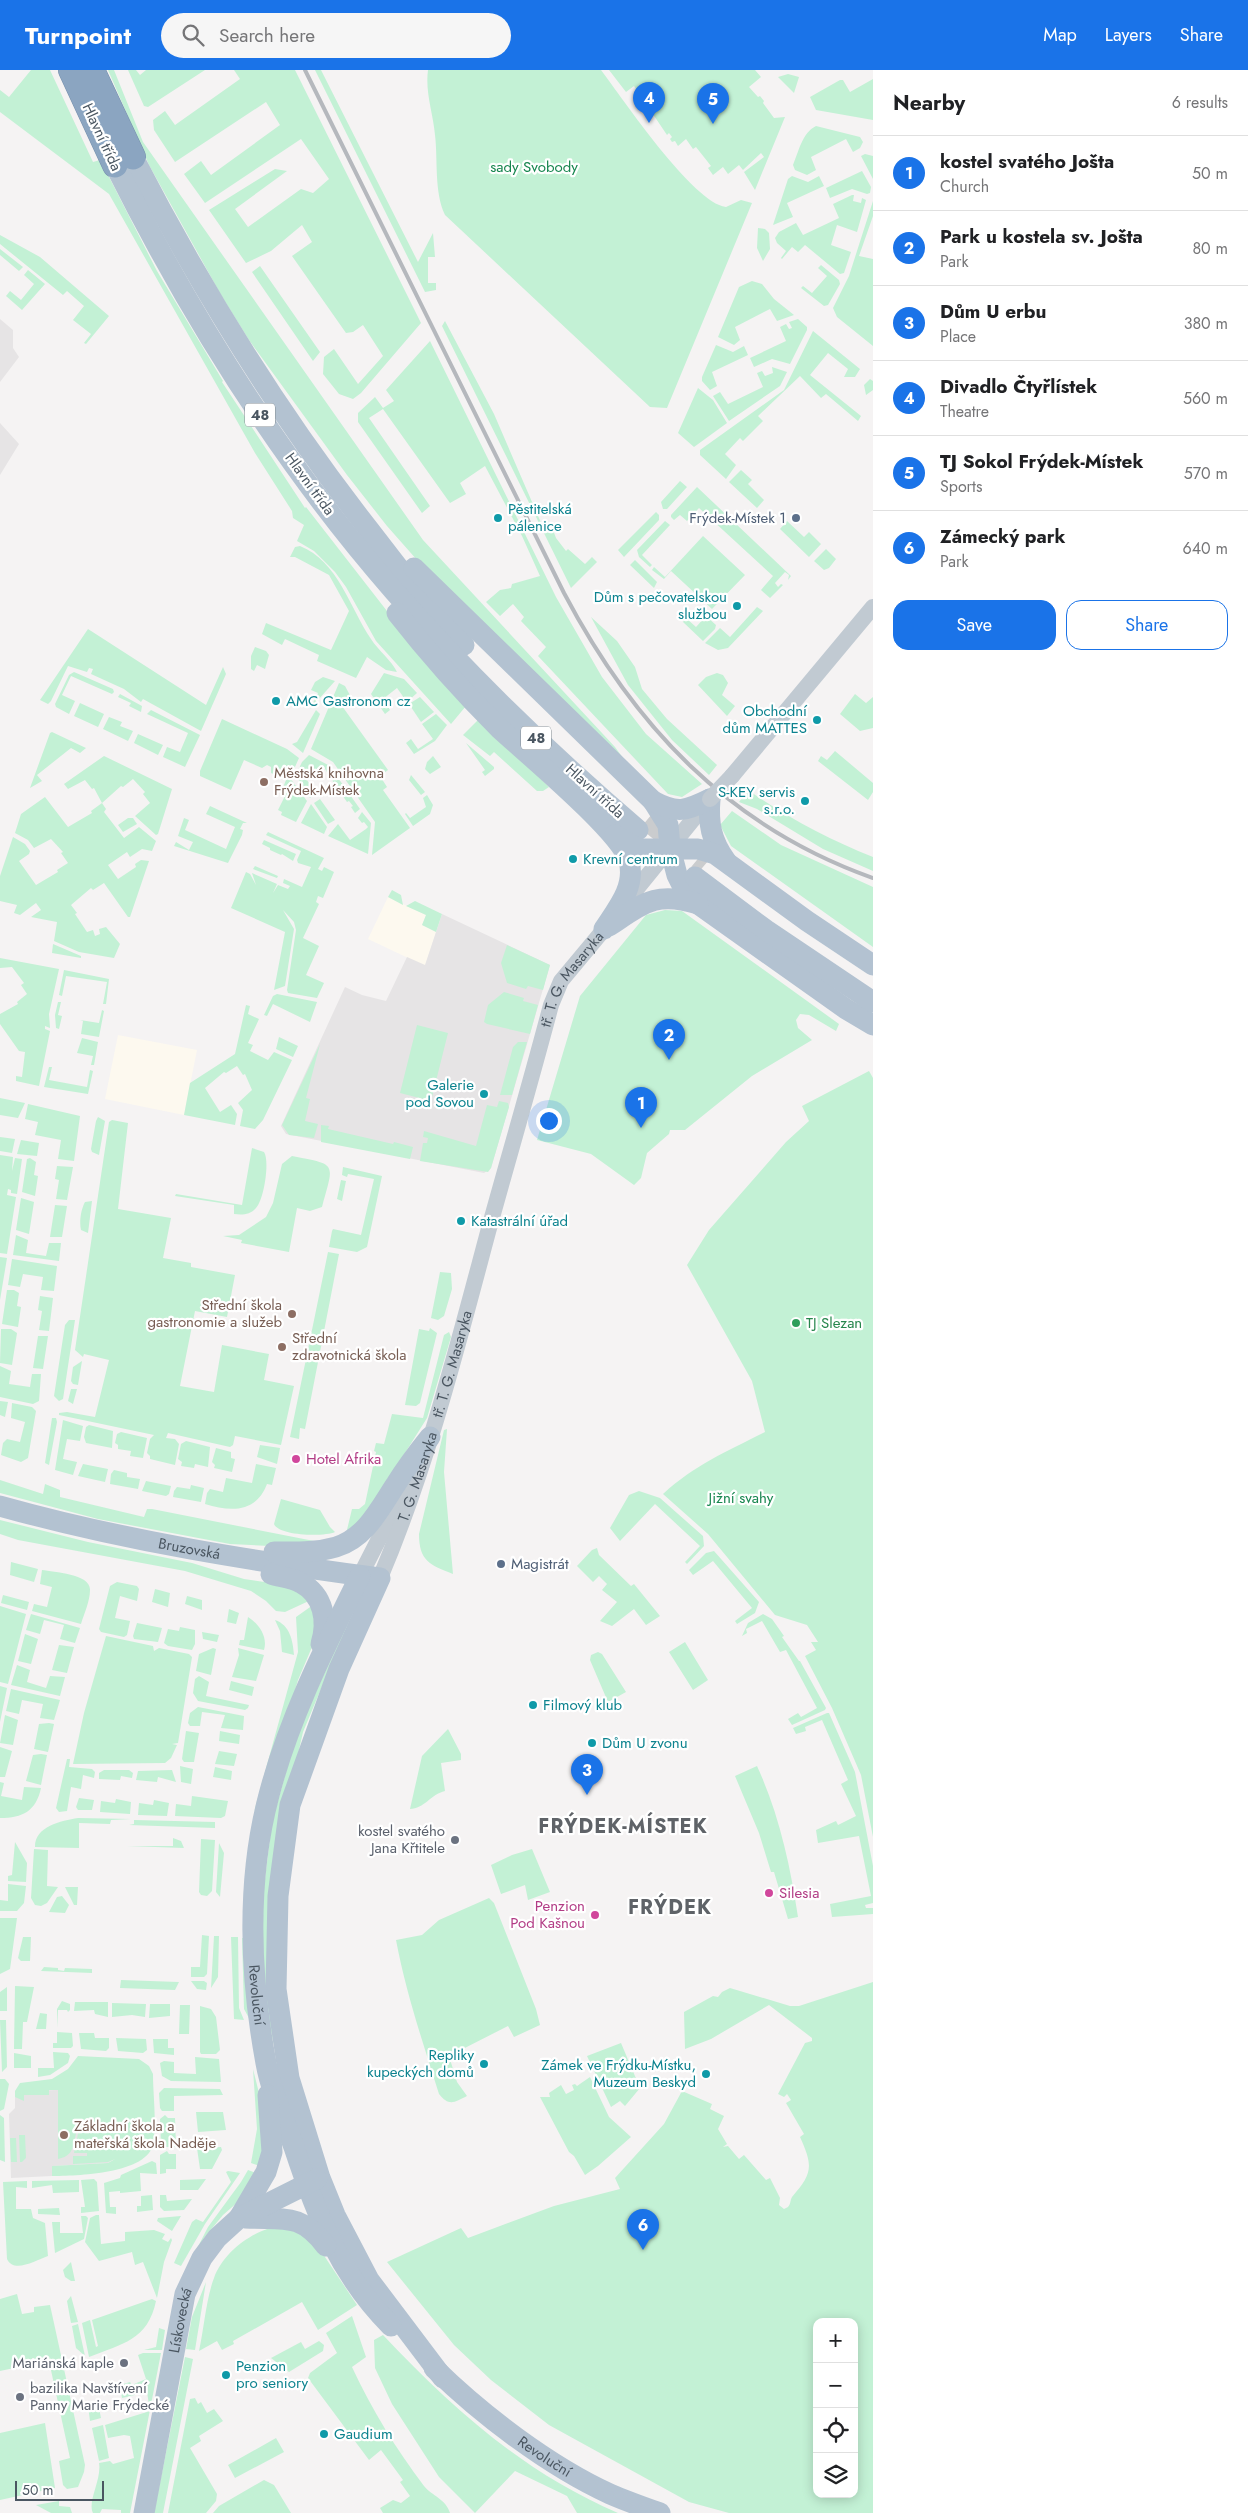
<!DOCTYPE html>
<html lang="en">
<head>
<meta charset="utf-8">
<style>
	body { margin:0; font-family:Jost,sans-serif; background:#f6f6f6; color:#202124 }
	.controls { position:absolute; right:15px; bottom:15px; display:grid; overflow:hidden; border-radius:10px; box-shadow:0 2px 12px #0003 }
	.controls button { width:45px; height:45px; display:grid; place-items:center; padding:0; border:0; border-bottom:1px solid #e0e0e0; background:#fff; color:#202124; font:25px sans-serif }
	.scale { position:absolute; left:15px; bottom:12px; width:89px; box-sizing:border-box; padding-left:5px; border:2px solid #4a5661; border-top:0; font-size:14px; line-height:18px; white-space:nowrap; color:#4a5661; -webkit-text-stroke:4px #fff; paint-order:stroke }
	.you { position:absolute; left:548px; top:1050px; width:18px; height:18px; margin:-12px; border:4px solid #fff; border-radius:50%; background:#1a73e8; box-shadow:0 0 0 8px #1a73e833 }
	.badge { display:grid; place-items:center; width:32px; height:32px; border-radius:50%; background:#1a73e8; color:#fff; font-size:16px; font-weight:700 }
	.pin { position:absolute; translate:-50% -41px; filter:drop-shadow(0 1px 2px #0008) }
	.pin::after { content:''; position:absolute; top:26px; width:18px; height:15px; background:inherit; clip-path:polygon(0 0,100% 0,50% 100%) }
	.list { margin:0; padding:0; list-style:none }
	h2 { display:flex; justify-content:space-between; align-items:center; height:65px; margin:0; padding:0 20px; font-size:21px }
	h2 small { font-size:16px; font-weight:400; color:#757577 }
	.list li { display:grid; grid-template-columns:32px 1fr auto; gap:15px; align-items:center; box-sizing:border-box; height:75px; padding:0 20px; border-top:1px solid #e0e0e0 }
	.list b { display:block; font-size:19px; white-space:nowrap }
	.list p { margin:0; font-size:16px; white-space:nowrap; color:#757577 }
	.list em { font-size:16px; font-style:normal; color:#757577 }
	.actions { display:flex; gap:10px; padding:15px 20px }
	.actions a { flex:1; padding:11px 0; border:1px solid #1a73e8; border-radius:15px; text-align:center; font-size:18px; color:#1a73e8 }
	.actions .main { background:#1a73e8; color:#fff }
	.icon { flex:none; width:28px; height:28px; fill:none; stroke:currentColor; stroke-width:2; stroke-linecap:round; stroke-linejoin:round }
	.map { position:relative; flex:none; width:873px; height:2443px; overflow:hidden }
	header { display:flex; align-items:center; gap:30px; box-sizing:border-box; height:70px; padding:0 25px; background:#1a73e8; color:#fff }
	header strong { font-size:24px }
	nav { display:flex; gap:28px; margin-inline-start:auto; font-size:18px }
	.search { width:350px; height:45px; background:#f6f6f6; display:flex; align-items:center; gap:12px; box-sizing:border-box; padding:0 18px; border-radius:28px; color:#757577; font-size:19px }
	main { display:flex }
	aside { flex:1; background:#fff }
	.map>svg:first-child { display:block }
	.commercial { fill:#fdf9ef }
	.education { fill:#e6e4e5 }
	.green { fill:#c3f1d5; fill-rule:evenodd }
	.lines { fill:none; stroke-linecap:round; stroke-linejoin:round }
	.major-tunnel { stroke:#caccce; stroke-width:21; stroke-dasharray:21 11; stroke-linecap:butt }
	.highway-casing { stroke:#7690ad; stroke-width:26 }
	.minor { stroke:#c1cad2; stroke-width:16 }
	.major { stroke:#b3c2d1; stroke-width:21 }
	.highway { stroke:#8ba5c1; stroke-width:25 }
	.rail { stroke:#b5b8bd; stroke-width:4 }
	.minor-bridge { stroke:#c1cad2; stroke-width:16 }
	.culture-dot { fill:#0f9aa8; stroke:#fff; stroke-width:2 }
	.service-dot { fill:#5c6f8a; stroke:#fff; stroke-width:2 }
	.education-dot { fill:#8d6e63; stroke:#fff; stroke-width:2 }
	.leisure-dot { fill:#2e9e5b; stroke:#fff; stroke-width:2 }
	.hotel-dot { fill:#d1479c; stroke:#fff; stroke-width:2 }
	.worship-dot { fill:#6b7280; stroke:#fff; stroke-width:2 }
	.labels { text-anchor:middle; stroke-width:4.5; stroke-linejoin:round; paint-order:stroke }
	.shield { fill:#fff; stroke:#808990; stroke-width:1 }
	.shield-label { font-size:14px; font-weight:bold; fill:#4a5661 }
	.street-label { font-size:15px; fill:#4a5661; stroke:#fff }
	.park-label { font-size:15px; fill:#17864f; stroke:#fff }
	.culture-label { font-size:15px; fill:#0d838f; stroke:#fff; text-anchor:start }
	.service-label { font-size:15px; fill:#4e5e75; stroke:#fff; text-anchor:end }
	.education-label { font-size:15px; fill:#785e54; stroke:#fff; text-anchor:start }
	.leisure-label { font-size:15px; fill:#27864d; stroke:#fff; text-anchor:start }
	.hotel-label { font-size:15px; fill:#b23c85; stroke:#fff; text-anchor:start }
	.worship-label { font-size:15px; fill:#5b616d; stroke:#fff; text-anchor:end }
	.district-label { font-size:20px; font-weight:bold; letter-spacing:1px; fill:#5f6368; stroke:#fff }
</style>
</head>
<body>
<header>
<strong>Turnpoint</strong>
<div class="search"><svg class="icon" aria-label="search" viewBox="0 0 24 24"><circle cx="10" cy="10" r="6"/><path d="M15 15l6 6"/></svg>Search here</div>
<nav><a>Map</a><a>Layers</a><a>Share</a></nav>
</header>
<main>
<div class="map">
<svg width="873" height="2443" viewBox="0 0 873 2443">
	<rect width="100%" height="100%" fill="#f5f3f3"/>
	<!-- commercial -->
	<path class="commercial" d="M388,827L426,845L422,855L436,862L425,896L368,869Z
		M118,965L197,980L184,1045L105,1029Z"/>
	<!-- education -->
	<path class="education" d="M0,249L13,260V278L19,287L0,312Z
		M0,353L19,374L0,405Z
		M442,844L550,895L491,1098L484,1103L286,1064L281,1056L345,917L362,925L386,931L407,887L425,895Z
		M79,2001L117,2004L119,2086L108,2093L53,2096L52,2106L11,2108L9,2044L15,2038V2021L58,2020Z"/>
	<!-- green -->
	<path class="green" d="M31,0H50L93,92L100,90L107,103L157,201L223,311L222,312L305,438L306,437L401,559L466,636L451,654L376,571L346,517L335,502L314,481L297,471L304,455L293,448L292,441L255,383L109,124L0,42V20L9,27Z
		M108,0H114L143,72L423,470L615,677L633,702L440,516L387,456L347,405L249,270L221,225L149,95Z
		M128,0H136L140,5L146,0H205L148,37L144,36Z
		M234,0H295L421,253L361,323L353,329L339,324L323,304L324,287L334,279L358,314L383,286L363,255L353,262L346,263L292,186L312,172L302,155L271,181L246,193L209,140L275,99L287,101L235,139L248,157L301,119L313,123L329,109L301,69L205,133L184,104L201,91L211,105L280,55L266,32L175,92L154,60L153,50L165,41L175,55L240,9Z
		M315,0H321L418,192L433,163L435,187H428V213H436V220L425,222Z
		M428,0H601C623,29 693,133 726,137L741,130L752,133L667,338L650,337L445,145C434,122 438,90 435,65C433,42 425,23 428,0Z
		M609,0H755L761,7L749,17L758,27L760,26L764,31L763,33L774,48L785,47L755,120L744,102L764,87L761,83L743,100L739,95L728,104L723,97L713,105L708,98L711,96L696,77L693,79L686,69L678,76L675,71L672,72L670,69L672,67L669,63L667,65L634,16L626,22Z
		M788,4L799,7L794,23L778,7Z
		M873,9V50L816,40L810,27L840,10H843L850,22Z
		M816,56L860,67L863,72L860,78L853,82L846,69L811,87L816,100L807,105L795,100L793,95C799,81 802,63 816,56Z
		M865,84L873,86V109L861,86Z
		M862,101L871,117L870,123L867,124L852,119L830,128L826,118Z
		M792,106L808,112L819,106L824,116L787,133L793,147L773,155L788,109Z
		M852,125H854L853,131L861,133L862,128L866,130L857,162L837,155L831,175L851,182L844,203L840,204L805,175L798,182L792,177L782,189L781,188L786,181L777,173L775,168L779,162L796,153L803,165L839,148L833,134Z
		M873,131V146L859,186L873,189V276L837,247L833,238L849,206Z
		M758,158L765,159L769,163L770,179L763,191L757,178Z
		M0,165L40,187L109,246L86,274L84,273L91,264L73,250L84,236L67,221L63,225L0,174Z
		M0,179L23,197L19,201L0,185Z
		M821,195L839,210L840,214L828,235L824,236L801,218L803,216L812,223L827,206L818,198Z
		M260,196L320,282L313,291L252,202Z
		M28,200L45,214L22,240L6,226L10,221L21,230L34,214L24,205Z
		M752,211L762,214L774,229L794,245L777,251L770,239L735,257L740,270L734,275L718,267L739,217Z
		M798,249L807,257V260L790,294L772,289L754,297L750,288L786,271L780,257L786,254L789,259L792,258L789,252Z
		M445,251L494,344L542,455L550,452L556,468L566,481L568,479L585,494L592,487L597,492L571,518L442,256Z
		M813,261L860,299L855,307H844L848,299L828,283L810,305L861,346L858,351L826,324L821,328L800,306L758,346L763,351L743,371L740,368L725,384L736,395L726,409L700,385V380L784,320Z
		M430,271L556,527L602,607L646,664L702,714L682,727L668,724L538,586L546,577L521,551L524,547L513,534L500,546L486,532L500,520L511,518L512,514L540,506L522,466L485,396L460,413L466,424L450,433L383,339L369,348L430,436L422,443L358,352V343L375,327L383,338L394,331L386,320Z
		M716,275L733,282L744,276L748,285L712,302L717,316L710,320L702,311V307Z
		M772,297L787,302L780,316L729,351L713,326L720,322L728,334L763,317L757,303L762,301L765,306L773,303Z
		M870,309L873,311V320L866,325L864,315Z
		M698,318L713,330L727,353L694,377L678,363Z
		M741,400L752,410L748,414L764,430L757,438L729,412Z
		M680,411L687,417L667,439H663L661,432Z
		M697,417L791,506L788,510L789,505L785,502L775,513L778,517L781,514L783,515L770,528L761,520L773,506L699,438L687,451L680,445L674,450L671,447V445Z
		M656,442L659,445V450L624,487L618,480Z
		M665,451L670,455L642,485L652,495L650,497L639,487L637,480Z
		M787,451L804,467L809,462L821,474L809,487L780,459Z
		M703,466L745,505L712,539L671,501L664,509L652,500L654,497L665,507Z
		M300,476C338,491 350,538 371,569C378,580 392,591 397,602L386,600L367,587L356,608L317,591L319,585L285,569L282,575L262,564L266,553L331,580L349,541L329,505L295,487H290L295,477Z
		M826,479L836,489L829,498L824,500L814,491Z
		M635,490L657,512L654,518L630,495Z
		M757,537L763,541L728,578L718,580L705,573L720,558L730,567Z
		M706,546L716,555L715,559L703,571L683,552L686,548L696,557Z
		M591,547L617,571L635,597L642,619L667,649L717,695L709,705L672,670L628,615Z
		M88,559L206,635L223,597L226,604L201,661L143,629L141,632L124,619L91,604L93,599L89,598L87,602L68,596L51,631L48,634L40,630Z
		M255,577L266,581L269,585L265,599L257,595L254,601L251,599V586Z
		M74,602L113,619L114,622L112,624L71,606L62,625L75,631L69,644L56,637L55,634L69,605Z
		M384,603L404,609L417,623L407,632L397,618L383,629L390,640L385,644L371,624Z
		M717,603L723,605L728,613L722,625L735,636L727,646L698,615L706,607Z
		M323,607L335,611L310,639L318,623L311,620L315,612Z
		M339,613L345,616L352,629L342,636L388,700L380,706L387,717L383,720L410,758L372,785L375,752L333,692L311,679Z
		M120,624L142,636L141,642L129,636L131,633L118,627Z
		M855,624L866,633L873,627V658L860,661L840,644Z
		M420,627L434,642L421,652L409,634Z
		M80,633L104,644L98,657L74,646Z
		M151,640L200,665L185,697L163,687L167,677L180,682L188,663L147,644Z
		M316,640L320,644L303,683L292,674L297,672Z
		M436,644L447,655L435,671L414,684L406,673L411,669L418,679L433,669L422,654Z
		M109,647L122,652L120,656L133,661L128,671L103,659Z
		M222,649L287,679L299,688L290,708L307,731L296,752L281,745L282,742L278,740L287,722L282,720L286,710L271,703V697L267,695L262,698L244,690L231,720L200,706V701Z
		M479,649L549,717L543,721H537L494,682L490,686L463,665Z
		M52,662L86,678L80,683L71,678L37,705L42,711L30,718L50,663Z
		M138,664L163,675L158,685L134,673Z
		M466,673L494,697V699L485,706L482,702L485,700Z
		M835,681L873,713V722L868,730L818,691L821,686L827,690Z
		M309,685L330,696L335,703L329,706L323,695L305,707L316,724L310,728L296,705L302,692Z
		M104,686L172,719L158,764L156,765L135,746L150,733L143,724L145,722L133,709L123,717L121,716L102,733L106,739L104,742L124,768L139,757L156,771L152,781L142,779L130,787L127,782L108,795L118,809L136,797L135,794L141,790L149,791L130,847H128L104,813L93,820L91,818L71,835L77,843L75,844L87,862L93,860L95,866L100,864L99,859L106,857L120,874L114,888L79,882L54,871L57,852L31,847L41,840L36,833L20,845L14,843L17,835L0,831V806L13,767L25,774L30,781L29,784L19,791L36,815L58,802L57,800L68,793L61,783L63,782L51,769L34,778L28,770L15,763L21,744L45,727L68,757L92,743L91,741L102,733L94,718L92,719L85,710L68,719L64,714Z
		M433,686L441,697L430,704L425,699L427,692Z
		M336,705L360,739L355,743L351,737L353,736L349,731L347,732L340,722L342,721L333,712L332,708Z
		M411,705L425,722L421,725L409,710Z
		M748,720C788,748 828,769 873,787V801L823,779L757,739L739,732Z
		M427,725L433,735L430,744L413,756L405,744L406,743L410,748L426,737L423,728Z
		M320,729L335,750L328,754L314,733Z
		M311,734L327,757L324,764L301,753Z
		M210,736L247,753H243L240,759L243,760L242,765L228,793L174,776L176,772L189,780L193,772L178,766L184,748L189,750L185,760L226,779L235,757L206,744Z
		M732,741L781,775L873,817V877L731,776L720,755Z
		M362,742L371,753L368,784L328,766L338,754L350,770L366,759L368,757L364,752L362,753L358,748Z
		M128,748H133L137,754L123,762L118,755Z
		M268,762L324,788L318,799L322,801L324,797L334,802L323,828L318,826L316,832L319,834L303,868L319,876L306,905L324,913L317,928L288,923L287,920L296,860L294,852L283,840L294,859L285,916L274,920L285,862L231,838L246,802L250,804L256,815L252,803L277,814L273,823L278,815L288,819L290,816L283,813L284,809L302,817L311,797L298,793L297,790L301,781L266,765Z
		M264,770L296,784L293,791L282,784L281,785L270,780V778L262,774Z
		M255,796L278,806L277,808L253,799Z
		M392,820L401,825L403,835L388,827Z
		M415,831L442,844L436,862L422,855L426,845L406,836Z
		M665,840L682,841L839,954L836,961L809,945L800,944L796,950L798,958L812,970L752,1006L685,1060H670L669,1064L647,1083L641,1108L634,1115L591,1084L537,1070L580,926L646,845Z
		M53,874L81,886V888L52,883Z
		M507,875L550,895L543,920L528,916L526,919L507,913L501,893Z
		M0,888L59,899L49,944L50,958L45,956V959L50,961L39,1016L16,1011V1006L22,1007L25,982L19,981L0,954V944L18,934L17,932L27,924L21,915L24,913L12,897L0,898Z
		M64,900L109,909L106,934H103L107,912L66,906L62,926L59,925Z
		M504,922L524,928L523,931L538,935L530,964L487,954L484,952L488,935Z
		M277,924L317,932L310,952L273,934L267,946L264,945L273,926Z
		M58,932H61L58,945L62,946L59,959L56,958L55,945Z
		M246,935L250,936L248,944L259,949L248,973L253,975L250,981L268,990L274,982L292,990L263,1050L255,1059L240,1056L243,1040L238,1033L252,1020L245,1004L243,1005L237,996L226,1003L224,1002L205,1018L220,1042L231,1035L237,1044L235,1055L184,1045L190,1013L235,984Z
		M102,940L104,941L99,967L81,964L83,951L80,950L99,953Z
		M417,955L448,963L431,1031L400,1023Z
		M279,967L298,976L293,987L276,979Z
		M82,968L98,972L94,995H91L93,986L77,983Z
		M518,972H527L512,1025H500L513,977Z
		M320,974L306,1028L310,1029L305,1051L318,1054L314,1068L289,1065L282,1055Z
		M49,997H52L49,1010L87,1017L90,1000L93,1001L88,1024L44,1017Z
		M869,1001L873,1008V1767L861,1705L832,1638L805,1586L816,1580L811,1572H818L807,1555L775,1545L708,1464L663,1424C696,1394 726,1382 765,1362L752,1311L687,1195L709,1160L786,1072L809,1051L802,1036Z
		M0,1028L25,1033L18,1048L0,1045Z
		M499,1031L508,1033L509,1037L491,1098L488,1102L420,1091L423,1073H427L428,1068L423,1067L424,1061L476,1076L487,1035L497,1037Z
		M28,1034L80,1046L74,1091L58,1089L61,1070L35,1065L38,1052L25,1049Z
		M98,1047L105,1051L99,1085L92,1082L91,1079L96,1051Z
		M112,1050L128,1053L118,1139L171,1148L163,1188L191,1193V1197L235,1205L227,1247L195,1241L180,1316L214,1322L222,1275L269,1284L264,1310L294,1316L281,1375L235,1366L233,1375L230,1377L168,1363L166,1368L175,1369L179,1374L175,1395L150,1389V1386L147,1383L150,1369L154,1365L59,1345V1343L67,1342L95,1347L109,1290L84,1284L83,1287L75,1280L109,1052Z
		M321,1055L329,1056L328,1059L393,1074L394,1072L413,1077L410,1089L321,1072Z
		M0,1067L15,1069L12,1083L0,1081Z
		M21,1070L39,1073L37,1086L17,1084Z
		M252,1078L264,1082C270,1091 264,1130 256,1138C250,1145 242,1145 234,1144V1135L175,1126L176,1124L242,1135Z
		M0,1085L13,1087L12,1101L15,1088L22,1089L17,1124L11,1123V1120L8,1119L7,1125L16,1127L7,1184L0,1183Z
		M292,1086C338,1095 334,1092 322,1137L310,1141L297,1138L289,1182L241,1173L242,1170L223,1166L239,1165L266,1147L273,1133L282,1094Z
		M30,1088L36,1092L34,1105L38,1106L35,1126L22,1122L27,1089Z
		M57,1096L73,1097L67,1130L56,1129L59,1110L55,1109Z
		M343,1097L382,1106L367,1177L357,1182L329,1177L332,1161L333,1159L361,1165L374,1109L348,1104L347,1107L342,1105Z
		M341,1110L346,1111L342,1131L337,1129Z
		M21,1128L34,1132L29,1164L16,1160Z
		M92,1131L88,1163L81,1160C79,1152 81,1139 85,1132Z
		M55,1135L67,1136L62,1167H50Z
		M16,1165L28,1170L26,1183L46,1186L49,1173H61L59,1191L13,1185Z
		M328,1182L339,1184L305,1359L300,1358L299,1369L290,1367Z
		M0,1187L7,1188L0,1230Z
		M12,1189L57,1196L54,1221L41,1220L43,1207L23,1204L20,1217L8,1215Z
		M440,1202L451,1203L452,1219L444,1246L438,1250L431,1248Z
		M7,1220H14L19,1223L17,1236L21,1237L18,1257L2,1254Z
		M40,1226L53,1228L49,1261L39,1260L42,1241L38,1240Z
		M69,1250H75L63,1329L59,1331L54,1326L65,1255Z
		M430,1258L437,1263L420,1333L416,1336L405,1335L419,1259L429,1261Z
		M1,1259H11L17,1263L12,1295L0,1293Z
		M449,1262L451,1267L427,1348L388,1410L376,1434L346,1464L352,1439H359L365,1434L376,1382L374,1381L376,1373L384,1374L392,1344L423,1348L444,1265Z
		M38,1266H48L43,1299L33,1298Z
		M82,1291L78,1315L73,1314L71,1311L73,1297Z
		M0,1296L11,1301L9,1314L30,1317L32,1304H41L39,1331L33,1334L0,1327Z
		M71,1319H77L73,1334L68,1331Z
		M0,1331L8,1332L5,1347L0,1345Z
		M12,1333L32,1337L36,1341L28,1388L21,1392L1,1385L3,1373L7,1369L20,1372L25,1352L11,1348Z
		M52,1348H56L57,1352L49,1395L45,1393Z
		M63,1350L83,1356L80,1371L67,1369L63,1389L77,1392L73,1405L55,1400Z
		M89,1355L113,1361L112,1378L86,1373L84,1367L86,1357Z
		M447,1359L444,1402L453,1504C430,1495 419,1491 419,1464L444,1360Z
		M121,1362L147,1368L143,1388L130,1386L131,1381L118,1379V1375L115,1373L117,1364Z
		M186,1371L210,1377L208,1397L195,1394L194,1398L181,1396L182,1392L178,1389L181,1374Z
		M260,1375L280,1378L277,1394L257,1387Z
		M216,1378L231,1382V1388L235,1389L232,1402L214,1398L215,1395L212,1392Z
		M83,1394L108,1399L105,1412L78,1406Z
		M256,1394L276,1398L272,1415L267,1414C256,1443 231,1442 205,1434L207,1423L210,1419L223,1422L226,1408L252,1413Z
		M114,1400L127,1403V1407L140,1409L138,1419L110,1414L111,1404Z
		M0,1410L43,1424L45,1414L60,1420V1427L144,1447L147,1439H152L314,1471L312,1478L230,1474L98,1449L0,1423Z
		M146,1411L171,1416L169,1424L166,1426L142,1421Z
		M191,1415L204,1418L201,1432L173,1427L174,1421L177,1417L190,1419Z
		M639,1421L660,1428L703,1466L704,1476L687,1494L685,1492L700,1476L655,1434L620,1471L610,1458L629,1425Z
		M281,1429L320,1440L330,1457L335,1462C324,1467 279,1466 274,1454Z
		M0,1450L88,1472L192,1493L244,1509L285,1515L311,1530L285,1542L276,1541L266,1531L251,1521L185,1501L18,1470L0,1464Z
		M597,1478L599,1485L631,1516L634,1514L660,1546L646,1555L634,1539L612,1556L600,1551L617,1532L602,1520L607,1514L599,1506L593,1512L577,1496L592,1480Z
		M714,1481L759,1532L755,1543L737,1554L735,1551L752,1538L713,1491L693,1505L689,1500L706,1483Z
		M11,1492L38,1499L34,1512L10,1505Z
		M42,1500C54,1502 91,1504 90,1520C90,1531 84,1544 81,1554L32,1541L34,1534L47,1537L52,1517L40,1514Z
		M117,1512L137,1516L139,1519L137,1531L120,1526L115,1548L130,1551L127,1565L124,1567L101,1562L99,1559L110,1516Z
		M155,1519L170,1523L168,1537L152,1532Z
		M3,1525L29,1532L27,1540L1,1533Z
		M187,1526L202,1530V1540L185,1534Z
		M313,1535L315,1570L298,1610L284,1659L254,1742L298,1582L296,1547Z
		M356,1535L303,1662L276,1782L292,2056L262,1921V1833L272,1752L297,1663Z
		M0,1536L26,1544L8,1614L0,1612Z
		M229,1539L239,1543L236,1554L227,1552Z
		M31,1544L80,1558L75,1573L60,1569L64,1555L44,1550L40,1564L26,1560Z
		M763,1544L772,1549L784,1566L782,1567L799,1591H800L826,1638L825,1640L792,1655L788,1649L798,1643L801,1647L817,1638L786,1580L780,1582L762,1551L746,1559L747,1563L742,1566L748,1553Z
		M248,1547C259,1554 268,1567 264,1580L239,1575L240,1570H244Z
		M275,1550C290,1555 293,1571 294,1585L282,1582L280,1561Z
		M137,1553L162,1558L158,1572L134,1569L133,1566Z
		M180,1557L195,1560V1574L192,1580L168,1576L164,1573L168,1559L179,1561Z
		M202,1562L219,1565L217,1572L203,1569Z
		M25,1564L38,1569L31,1594L18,1591Z
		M106,1566L153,1576L154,1581L159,1578L189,1584L192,1587L178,1673L172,1674L177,1675L171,1688L165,1693L73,1694L84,1643Z
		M685,1572L708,1610L693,1620L669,1582Z
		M59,1575L74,1577L67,1603L52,1600Z
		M213,1578L216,1579L211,1605L196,1601L199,1584Z
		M238,1578L264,1585L256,1611L232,1607L239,1585Z
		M598,1582L602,1584L626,1622L608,1632L590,1590L591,1585Z
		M17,1595L30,1600L27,1612L46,1618L50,1606L65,1607L60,1626L11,1615Z
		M199,1606L209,1612L206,1626L249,1635L248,1638L245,1640L198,1631L193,1623L195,1609Z
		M231,1611L254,1617L252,1626L229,1620Z
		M0,1616L7,1618L0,1652Z
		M11,1619L60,1630L54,1650L40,1648L43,1634L22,1630L19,1644L6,1641Z
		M198,1637L244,1646L243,1660L221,1658L225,1645L202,1642L200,1656H190L188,1653L190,1643Z
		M827,1643H829L855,1702L873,1796V1833L865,1835L866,1838H873V1844L832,1847L830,1834L871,1826L859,1766L818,1773L816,1760L836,1751L838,1755L856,1746L841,1714L848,1710L822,1650L805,1657L806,1661L796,1664L793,1658Z
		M5,1645L18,1650L13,1675L0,1673Z
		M49,1653L54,1654L48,1682L34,1679L39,1654Z
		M448,1659L461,1684V1690L441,1693L445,1721C431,1724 424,1739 410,1739L422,1686Z
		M186,1661L199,1663L194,1692H184L182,1689Z
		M220,1661L240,1665L239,1674L219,1671Z
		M0,1677L12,1681L5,1707H0Z
		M219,1681L237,1684L234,1696L215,1694Z
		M41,1684L47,1685L41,1715L26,1711L33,1685Z
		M67,1689H70L69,1697L92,1699L95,1702L94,1708L83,1705L81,1719L71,1717L67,1741L59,1742L56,1738Z
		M180,1696L193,1699L191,1714L181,1712Z
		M757,1696C779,1744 790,1794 798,1847L788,1849L774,1802H771L759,1763L735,1706Z
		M215,1697L232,1701L231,1710L213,1707Z
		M104,1700H129L133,1703L132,1708L121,1706L120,1710L99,1709V1703Z
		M172,1700L176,1712L158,1707L157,1712L136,1710L138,1701Z
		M0,1712L4,1713L1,1726L22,1730L24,1717L41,1718C36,1741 23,1748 0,1748Z
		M192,1726L228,1731L225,1746L221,1748L175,1746L176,1734L191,1736Z
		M79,1728L94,1730L92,1740H78L76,1737Z
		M116,1729L131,1732L130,1744L100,1742L101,1731L115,1733Z
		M154,1730L169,1733L167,1746L138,1745L139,1733L153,1735Z
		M78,1748L131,1749L111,1750L110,1754L79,1753V1778L35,1777C35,1756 61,1751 78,1748Z
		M134,1750L215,1752V1758L129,1755L134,1754Z
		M173,1768L181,1771L184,1778L127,1776H173Z
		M201,1769L215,1770L212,1821L207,1826L201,1825L199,1822Z
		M15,1772L27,1793L26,1812L8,1811V1806L12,1805Z
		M219,1773L224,1783L220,1827L216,1822Z
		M34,1779L48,1780L47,1816L58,1817L47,1833L41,1836L35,1835L31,1828Z
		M532,1779L550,1822L528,1830L525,1815L501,1824L491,1795L512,1785Z
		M8,1814L26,1816L24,1833L17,1841H0V1830L8,1831Z
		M65,1817H78L77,1835H74Z
		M62,1826L69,1835L65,1843L49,1842L57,1827Z
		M489,1828L494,1833L536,1939L540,1955L514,1967L508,1956L449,1986L457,2012L467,2026C455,2032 449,2037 439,2024C423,1973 406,1923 396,1870L422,1865L439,1850Z
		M0,1848H17L10,1899L0,1904Z
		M202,1865L209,1866L207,1904L204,1907H191V1897H200Z
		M214,1866H219L218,1907L211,1918Z
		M23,1867H31L30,1891H21L18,1888Z
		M231,1867H238L239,1938L244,1950L234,1949Z
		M242,1868H245L250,1950L244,1939Z
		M44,1897L58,1898V1900L64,1901L65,1898L92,1899V1903L41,1901Z
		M121,1910L179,1912L175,1920L120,1918Z
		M191,1911H204L207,1913L206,1920L197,1919Z
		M873,1912V2443H729L689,2432L549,2355L491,2310L454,2275L387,2192L461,2158L468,2168L554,2136L620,2119L615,2108L664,2054L682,2021L712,2034L710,2039L724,2046L718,2059L727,2074L723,2077L728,2076L739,2089L744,2085L766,2110L770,2108L780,2128L779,2135L784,2139L788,2137C791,2134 790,2130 792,2127C813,2103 813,2096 800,2067L804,2064L786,2033L791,2030L787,2024L784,2027L778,2024L805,1973L812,1971V1968L769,1935L711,1969L685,1979L684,1942L713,1926L718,1927L722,1922L730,1918L790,1936H799ZM817,2252H854V2424H817Z
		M15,1916L34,1917L27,1952H23L22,1979H14Z
		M7,1917V1941H0V1922Z
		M62,1931L70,1934V1940L68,1942L67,1940H58L57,1958V1939Z
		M75,1932H108V1947L95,1944L94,1940L74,1941Z
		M112,1933L146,1934L145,1947L132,1945L112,1947Z
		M150,1934H170V1946L149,1948Z
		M180,1935H190L189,1964H179Z
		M200,1936L211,1939L216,1947L220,1980L216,1984H201L200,1982Z
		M40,1943L47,1944L46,1959H36Z
		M0,1950H6L7,1997L2,2002Z
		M57,1962L72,1963L73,1976L71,1978H53V1973H57Z
		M79,1963H94L95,1968H109V1978L106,1981L81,1979Z
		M116,1968L146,1969L147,1980L143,1983L118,1981Z
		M153,1969H168V1978H174V1985L154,1983Z
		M621,1973L640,2018L625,2036L620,2031L611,2037L587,1986Z
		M53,1982L68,1983L70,1986L68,1993L50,2005L38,2007V1998H54Z
		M14,1983L31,1986V1998H14Z
		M78,1986L139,1989L149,1996L153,2004C153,2025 157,2054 153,2074C148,2104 75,2106 52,2106V2096L108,2093L115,2089L108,2092L73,2094V2086H87V2083H74L80,2054C71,2068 79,2085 58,2089V2020H49V2025H24V2031L15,2027V2021L20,2013L52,2009L68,1999Z
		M195,1987L219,1989L221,2012L171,2011L162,2006L160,1993L164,1991L174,1992V2003L196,2004Z
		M253,1999L266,2051L262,2097L251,2093L257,2059Z
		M590,2007L609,2047L631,2067L598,2096L585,2105L574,2086L569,2082L540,2027H550L549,2023L561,2015L566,2024L574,2020L572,2015L575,2014L577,2016Z
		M0,2009H5L9,2014L4,2039L0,2041Z
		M164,2018L220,2019L223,2025L174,2026V2041H162L160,2038L159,2023Z
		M196,2042H223L226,2060L198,2062Z
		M0,2045L4,2048L5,2092L0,2090Z
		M165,2045L168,2048H175L176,2077H164L161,2075L160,2049Z
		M19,2065H25L26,2088L22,2092H20Z
		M10,2068H16L17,2092H11Z
		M221,2077L222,2080L212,2099H200L197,2078Z
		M167,2081L169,2084H176V2099H166V2103L160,2104V2085Z
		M152,2091L156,2093L157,2104L140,2103L141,2121L120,2123V2121L109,2122L110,2137H116V2144L106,2143L104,2113L120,2108L121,2105Z
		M248,2100L259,2104L247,2124L223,2145L204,2168L179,2214L208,2157L241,2112Z
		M228,2101L240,2103L205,2154L181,2196L174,2193L192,2152L196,2149L203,2152L231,2112L226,2102Z
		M94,2109L97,2112L99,2141L81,2143V2137H85L81,2110Z
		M206,2109L198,2120H180V2110Z
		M79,2110V2122L53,2123L52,2115L32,2118V2111Z
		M27,2111V2118L16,2117V2139H31L33,2148L45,2153L48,2186C36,2190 14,2204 7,2189L3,2112Z
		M152,2125L153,2140L137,2142V2136H141V2126Z
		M160,2125H166L167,2131L192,2129L184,2140L164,2141L160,2137Z
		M59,2138L60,2145L38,2144V2139Z
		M96,2145H99L101,2174L125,2171V2162L154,2160L165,2164L162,2169L168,2172L171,2168L172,2170L164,2192L157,2228L143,2192L135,2195L132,2182L99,2191L85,2172L90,2148Z
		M81,2146H86L88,2148L84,2169L55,2183L52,2152H60V2163H83Z
		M181,2146L172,2161L157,2151L158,2148Z
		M286,2155L315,2172L357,2235L318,2260L302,2232L233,2271L234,2274L222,2280L217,2271L199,2281C204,2259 206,2229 214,2208C224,2180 257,2157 286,2155Z
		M71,2192L75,2211H71L65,2207L63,2200Z
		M206,2212L195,2280L186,2279L192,2247Z
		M17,2224L22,2244L34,2242V2237L50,2235L85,2395L84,2402L78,2417L67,2419L63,2415L59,2391L70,2388L49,2291L36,2293L34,2288H32L33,2294L0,2301V2229Z
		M71,2226L78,2252L71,2253L67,2231Z
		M152,2229L156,2231C148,2270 122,2274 89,2287L82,2253L90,2250L96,2277L98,2276L92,2250Z
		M352,2246L366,2287L352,2297C372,2340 396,2379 424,2416C432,2426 446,2429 450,2443H383L380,2438L393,2430L401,2433L410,2426L400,2412L403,2410L381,2380L369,2390L308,2308L310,2303L337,2283L326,2263Z
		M78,2254L85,2286L76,2278L72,2256Z
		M159,2258L165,2260L162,2280H144L156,2277Z
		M383,2265C453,2339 523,2402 618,2443H577L567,2426L515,2401L475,2443L439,2407L392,2334L375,2298L374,2270Z
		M319,2271L324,2275L323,2281L289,2302L271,2288L301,2272L305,2279Z
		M143,2283H161L130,2443H121V2440L102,2439L100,2443H93C87,2432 102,2409 99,2393L110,2391L113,2394L134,2388L130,2366L124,2365L108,2368L105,2355L150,2341L147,2322L122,2328L120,2315L130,2312L132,2315L146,2309L138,2285Z
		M185,2287L193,2289L163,2443H154Z
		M195,2328L198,2334L201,2332L207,2343L214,2339L223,2351L199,2366L201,2371L190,2378L217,2424L216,2431L206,2443H168L190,2329Z
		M98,2333L101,2348L90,2351L88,2336Z
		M45,2353L55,2418L0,2430V2363Z
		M103,2355L109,2388L99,2391L92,2358Z
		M276,2368L284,2382L235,2408L228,2395Z
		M264,2410L274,2415L291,2443H213L219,2436Z
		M59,2431V2436L70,2437L72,2443H51L36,2435Z"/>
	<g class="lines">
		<!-- major-tunnel -->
		<path class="major-tunnel" d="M647,750L703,797"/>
		<defs>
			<path id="highway" d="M71,0L115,95
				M92,0L133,87"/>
		</defs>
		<!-- highway casing -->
		<use href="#highway" class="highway-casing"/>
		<!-- minor -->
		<g class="minor">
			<path d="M732,706L873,537"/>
			<path d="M626,832L708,731"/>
			<path d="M360,1506L404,1420"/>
			<path id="s1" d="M380,1508C427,1397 457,1278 488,1162C509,1086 531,1011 551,935L561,911L611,851"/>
		</g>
		<!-- major -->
		<g class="major">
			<path d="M133,87C201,219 278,344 370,461C400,500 430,540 464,575"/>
			<path d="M115,95C191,247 282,393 394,521C469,607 552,686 638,760"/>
			<path d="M414,498L653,731L668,755L670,778L677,805L683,817L698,834L846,939L873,955"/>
			<path d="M397,543C429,584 463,622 500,659C527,684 621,762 629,791C636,817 617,839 604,859"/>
			<path d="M710,729C708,753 711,771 726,791"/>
			<path d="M653,731C677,744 686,741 710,729"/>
			<path d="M615,765L639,779H698L715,784L807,851L873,895"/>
			<path d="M695,807L766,860L873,932"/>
			<path d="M609,856C644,833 656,821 698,834"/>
			<path id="s2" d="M0,1436C125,1471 252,1491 380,1508L339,1599L290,1735L278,1826L276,1919L289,2008L320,2108L335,2145L369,2210L443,2308"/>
			<path d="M274,1482C295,1482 315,1483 336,1477C366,1468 380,1438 396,1414C406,1398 418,1382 430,1367"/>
			<path d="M271,1504C280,1507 293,1508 301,1513C324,1525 328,1552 321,1574"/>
			<path id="s3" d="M360,1506C325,1577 289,1648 269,1725C246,1811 250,1907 266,1993C271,2021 284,2050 294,2077C316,2144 340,2205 391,2256"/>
			<path d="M239,2148L266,2102L272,2082L268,2025"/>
			<path d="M245,2148C284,2150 300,2142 326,2176"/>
			<path id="s4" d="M434,2298C482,2345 549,2396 610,2424C626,2431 643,2437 660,2443"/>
			<path id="s5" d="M144,2443L185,2224L202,2188L217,2168L239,2148L317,2109"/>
		</g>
		<!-- highway -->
		<use href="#highway" class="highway"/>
		<!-- rail -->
		<path class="rail" d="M305,0L564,523C634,656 729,757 873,808"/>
		<!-- minor-bridge -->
		<path class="minor-bridge" d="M710,729L732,706"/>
	</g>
	<!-- markers -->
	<g class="culture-dot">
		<circle cx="498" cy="448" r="5"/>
		<circle cx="737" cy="536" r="5"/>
		<circle cx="276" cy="631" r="5"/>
		<circle cx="817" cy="650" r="5"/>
		<circle cx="805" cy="731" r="5"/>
		<circle cx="573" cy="789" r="5"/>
		<circle cx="484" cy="1024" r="5"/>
		<circle cx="461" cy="1151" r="5"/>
		<circle cx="533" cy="1635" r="5"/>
		<circle cx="592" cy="1673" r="5"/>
		<circle cx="484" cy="1994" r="5"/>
		<circle cx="706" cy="2004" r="5"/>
		<circle cx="226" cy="2305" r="5"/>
		<circle cx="324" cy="2364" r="5"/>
	</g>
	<g class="service-dot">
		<circle cx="796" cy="448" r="5"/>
		<circle cx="501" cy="1494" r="5"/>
	</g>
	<g class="education-dot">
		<circle cx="264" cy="712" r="5"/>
		<circle cx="292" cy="1244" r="5"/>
		<circle cx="282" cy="1277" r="5"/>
		<circle cx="64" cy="2065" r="5"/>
	</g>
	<circle class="leisure-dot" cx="796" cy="1253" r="5"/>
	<g class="hotel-dot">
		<circle cx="296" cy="1389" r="5"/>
		<circle cx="769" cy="1823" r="5"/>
		<circle cx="595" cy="1845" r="5"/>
	</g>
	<g class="worship-dot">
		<circle cx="455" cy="1770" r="5"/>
		<circle cx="124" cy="2293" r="5"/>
		<circle cx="20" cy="2327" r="5"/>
	</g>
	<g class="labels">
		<!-- shield labels -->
		<g class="shield">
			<rect x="245" y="333.5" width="30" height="23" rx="4"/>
			<rect x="521" y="656.5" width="30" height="23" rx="4"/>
		</g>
		<g class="shield-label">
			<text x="260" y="350">48</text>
			<text x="536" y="673">48</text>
		</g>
		<!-- street labels -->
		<g class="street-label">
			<text transform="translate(102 67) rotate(65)" y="5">Hlavní třída</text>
			<text transform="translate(310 414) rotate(54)" y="5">Hlavní třída</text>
			<text transform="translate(595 721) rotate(42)" y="5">Hlavní třída</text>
			<text dy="5" stroke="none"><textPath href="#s1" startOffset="631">tř. T. G. Masaryka</textPath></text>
			<text dy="5" stroke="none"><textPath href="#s1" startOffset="226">tř. T. G. Masaryka</textPath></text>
			<text dy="5" stroke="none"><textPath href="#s1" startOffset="108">T. G. Masaryka</textPath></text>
			<text dy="5" stroke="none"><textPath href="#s2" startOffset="194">Bruzovská</textPath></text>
			<text dy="5" stroke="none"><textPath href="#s3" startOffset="439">Revoluční</textPath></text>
			<text dy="5" stroke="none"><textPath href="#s5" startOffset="196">Lískovecká</textPath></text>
			<text dy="5" stroke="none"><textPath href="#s4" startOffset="142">Revoluční</textPath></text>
		</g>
		<!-- park labels -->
		<g class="park-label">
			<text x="534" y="102">sady Svobody</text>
			<text x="741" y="1433">Jižní svahy</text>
		</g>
		<!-- culture labels -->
		<g class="culture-label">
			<text x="508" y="444">Pěstitelská<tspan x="508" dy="17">pálenice</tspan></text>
			<text x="727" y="532" text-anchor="end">Dům s pečovatelskou<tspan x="727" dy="17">službou</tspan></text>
			<text x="286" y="636">AMC Gastronom cz</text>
			<text x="807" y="646" text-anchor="end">Obchodní<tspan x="807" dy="17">dům MATTES</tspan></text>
			<text x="795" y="727" text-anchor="end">S-KEY servis<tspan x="795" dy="17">s.r.o.</tspan></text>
			<text x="583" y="794">Krevní centrum</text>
			<text x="474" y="1020" text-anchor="end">Galerie<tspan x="474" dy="17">pod Sovou</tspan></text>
			<text x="471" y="1156">Katastrální úřad</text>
			<text x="543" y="1640">Filmový klub</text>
			<text x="602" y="1678">Dům U zvonu</text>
			<text x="474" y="1990" text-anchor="end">Repliky<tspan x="474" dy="17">kupeckých domů</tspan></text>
			<text x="696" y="2000" text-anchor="end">Zámek ve Frýdku-Místku,<tspan x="696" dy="17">Muzeum Beskyd</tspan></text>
			<text x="236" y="2301">Penzion<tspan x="236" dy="17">pro seniory</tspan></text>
			<text x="334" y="2369">Gaudium</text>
		</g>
		<!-- service labels -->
		<g class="service-label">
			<text x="786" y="453">Frýdek-Místek 1</text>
			<text x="511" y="1499" text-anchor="start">Magistrát</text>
		</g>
		<!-- education labels -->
		<g class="education-label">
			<text x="274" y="708">Městská knihovna<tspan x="274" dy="17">Frýdek-Místek</tspan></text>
			<text x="282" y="1240" text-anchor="end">Střední škola<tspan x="282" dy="17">gastronomie a služeb</tspan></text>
			<text x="292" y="1273">Střední<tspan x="292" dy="17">zdravotnická škola</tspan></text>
			<text x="74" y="2061">Základní škola a<tspan x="74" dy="17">mateřská škola Naděje</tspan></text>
		</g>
		<!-- leisure labels -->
		<g class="leisure-label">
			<text x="806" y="1258">TJ Slezan</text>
		</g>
		<!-- hotel labels -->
		<g class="hotel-label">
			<text x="306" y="1394">Hotel Afrika</text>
			<text x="779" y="1828">Silesia</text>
			<text x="585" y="1841" text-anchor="end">Penzion<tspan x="585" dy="17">Pod Kašnou</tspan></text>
		</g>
		<!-- worship labels -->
		<g class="worship-label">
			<text x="445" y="1766">kostel svatého<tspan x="445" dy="17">Jana Křtitele</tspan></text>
			<text x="114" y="2298">Mariánská kaple</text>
			<text x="30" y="2323" text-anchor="start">bazilika Navštívení<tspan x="30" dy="17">Panny Marie Frýdecké</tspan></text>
		</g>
		<!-- district labels -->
		<g class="district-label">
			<text x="623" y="1763">FRÝDEK-MÍSTEK</text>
			<text x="670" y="1844">FRÝDEK</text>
		</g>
	</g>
</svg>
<div class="controls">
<button>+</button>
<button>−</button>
<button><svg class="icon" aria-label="locate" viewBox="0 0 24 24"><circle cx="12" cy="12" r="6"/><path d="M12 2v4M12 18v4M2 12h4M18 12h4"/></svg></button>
<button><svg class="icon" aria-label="layers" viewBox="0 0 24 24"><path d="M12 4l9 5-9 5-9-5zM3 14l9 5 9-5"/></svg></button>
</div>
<div class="scale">50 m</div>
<div class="you"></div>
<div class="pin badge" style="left:641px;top:1058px">1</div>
<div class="pin badge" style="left:669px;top:990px">2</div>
<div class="pin badge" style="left:587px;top:1725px">3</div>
<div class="pin badge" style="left:649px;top:53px">4</div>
<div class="pin badge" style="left:713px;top:54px">5</div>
<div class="pin badge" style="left:643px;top:2180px">6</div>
</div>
<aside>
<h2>Nearby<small>6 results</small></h2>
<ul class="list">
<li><span class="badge">1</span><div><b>kostel svatého Jošta</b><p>Church</p></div><em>50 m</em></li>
<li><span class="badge">2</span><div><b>Park u kostela sv. Jošta</b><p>Park</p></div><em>80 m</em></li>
<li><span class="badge">3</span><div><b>Dům U erbu</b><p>Place</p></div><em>380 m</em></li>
<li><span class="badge">4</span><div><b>Divadlo Čtyřlístek</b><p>Theatre</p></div><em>560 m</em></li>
<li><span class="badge">5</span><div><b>TJ Sokol Frýdek-Místek</b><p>Sports</p></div><em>570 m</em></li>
<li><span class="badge">6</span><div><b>Zámecký park</b><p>Park</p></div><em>640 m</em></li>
</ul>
<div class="actions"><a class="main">Save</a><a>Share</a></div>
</aside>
</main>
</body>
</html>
